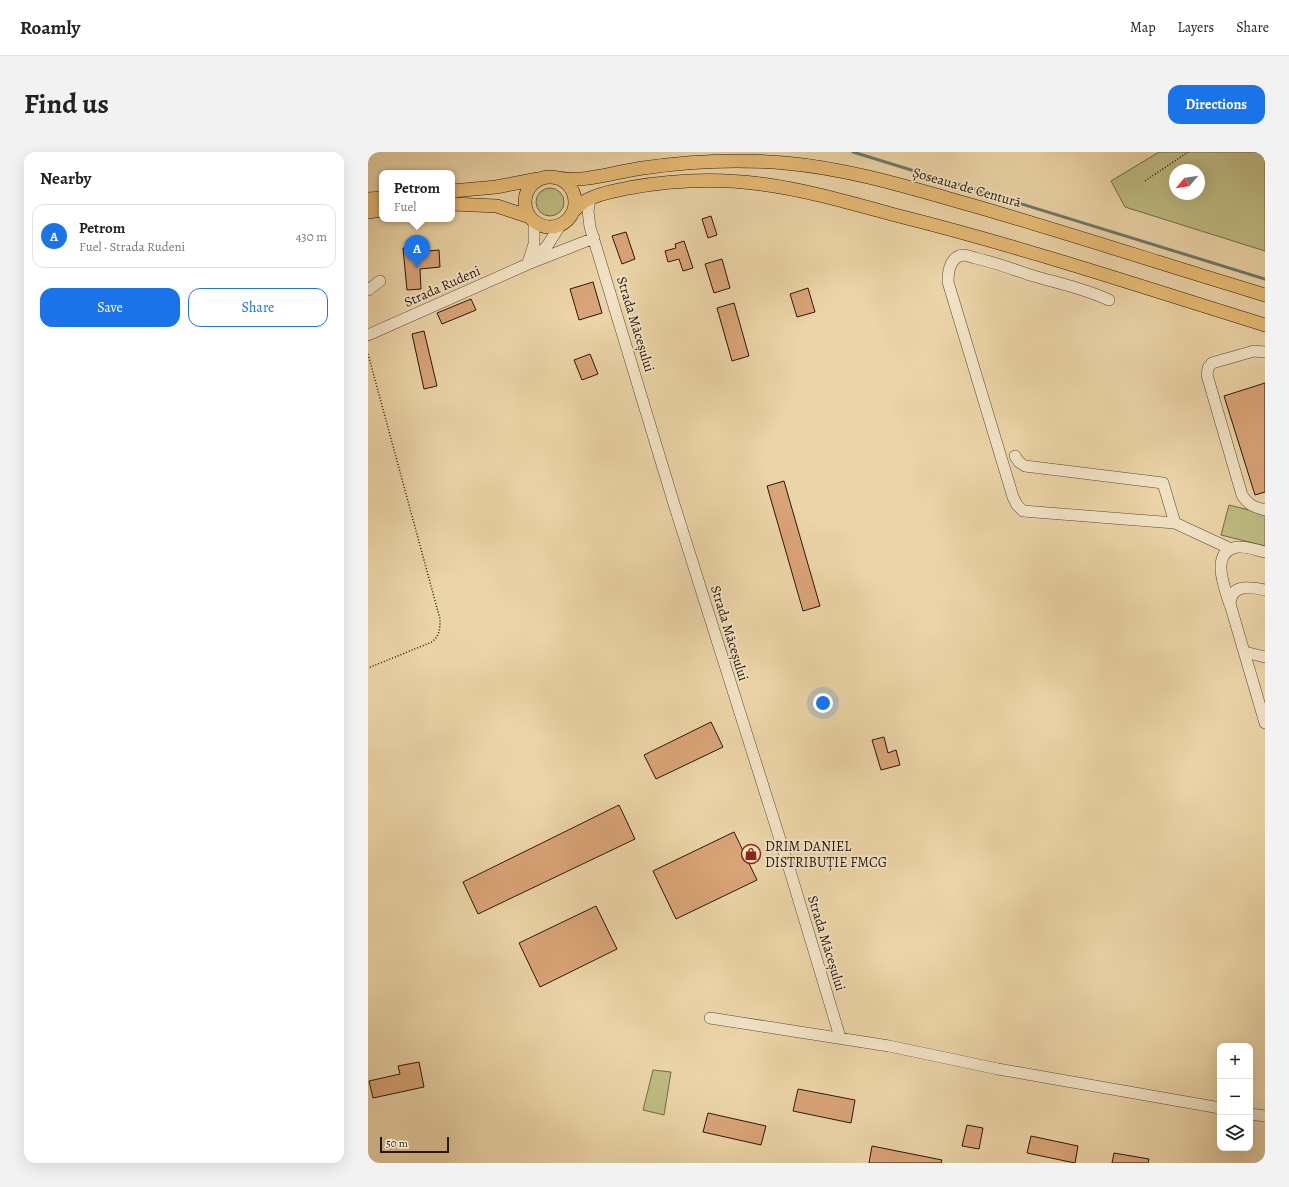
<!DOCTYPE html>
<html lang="en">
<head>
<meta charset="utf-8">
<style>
	body { margin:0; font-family:Alegreya,serif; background:#f2f2f2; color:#222 }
	.controls { position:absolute; right:12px; bottom:12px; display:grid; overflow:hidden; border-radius:8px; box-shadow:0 4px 16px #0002 }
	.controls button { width:36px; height:36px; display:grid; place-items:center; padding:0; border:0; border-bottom:1px solid #e0e0e0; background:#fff; color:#222; font:20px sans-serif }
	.compass { position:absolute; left:801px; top:12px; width:36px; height:36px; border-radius:50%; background:#fff; box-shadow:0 4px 16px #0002; rotate:241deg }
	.scale { position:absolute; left:12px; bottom:10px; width:69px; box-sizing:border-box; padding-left:4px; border:2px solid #29170d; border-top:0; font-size:11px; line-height:14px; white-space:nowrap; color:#29170d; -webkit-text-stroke:3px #f2e3c6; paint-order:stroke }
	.you { position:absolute; left:455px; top:551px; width:14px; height:14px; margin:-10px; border:3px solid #fff; border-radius:50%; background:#1a73e8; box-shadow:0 0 0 6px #1a73e833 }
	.badge { display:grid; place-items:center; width:26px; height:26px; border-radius:50%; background:#1a73e8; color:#fff; font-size:13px; font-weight:700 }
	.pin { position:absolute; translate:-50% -33px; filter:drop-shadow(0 1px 2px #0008) }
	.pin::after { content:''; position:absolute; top:21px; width:14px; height:12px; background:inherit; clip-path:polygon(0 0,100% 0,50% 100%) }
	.popup { position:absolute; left:11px; top:18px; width:76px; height:52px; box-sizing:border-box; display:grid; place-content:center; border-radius:8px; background:#fff; filter:drop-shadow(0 1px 3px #0005); font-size:13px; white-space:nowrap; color:#767676 }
	.popup b { font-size:15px; color:#222 }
	.popup::after { content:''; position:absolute; left:50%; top:100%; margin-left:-8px; border:8px solid transparent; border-top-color:#fff }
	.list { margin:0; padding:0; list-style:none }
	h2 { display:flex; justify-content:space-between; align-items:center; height:52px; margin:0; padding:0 16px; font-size:17px }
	h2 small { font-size:13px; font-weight:400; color:#767676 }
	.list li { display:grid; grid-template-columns:26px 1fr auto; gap:12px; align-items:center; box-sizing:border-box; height:64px; margin:0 8px 8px; padding:0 8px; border:1px solid #e0e0e0; border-radius:12px }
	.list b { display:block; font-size:15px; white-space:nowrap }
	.list p { margin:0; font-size:13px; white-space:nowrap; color:#767676 }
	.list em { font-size:13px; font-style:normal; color:#767676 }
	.actions { display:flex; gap:8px; padding:12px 16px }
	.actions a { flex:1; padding:9px 0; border:1px solid #1a73e8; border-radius:12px; text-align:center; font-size:14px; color:#1a73e8 }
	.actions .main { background:#1a73e8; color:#fff }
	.icon { flex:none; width:22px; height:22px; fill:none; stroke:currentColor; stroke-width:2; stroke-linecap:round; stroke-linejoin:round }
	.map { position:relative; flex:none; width:897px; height:1011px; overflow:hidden; border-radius:12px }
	header { display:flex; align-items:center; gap:24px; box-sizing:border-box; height:56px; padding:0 20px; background:#fff; border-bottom:1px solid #e0e0e0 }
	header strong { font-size:19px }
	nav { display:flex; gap:22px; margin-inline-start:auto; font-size:14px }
	.intro { display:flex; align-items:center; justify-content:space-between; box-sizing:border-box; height:96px; padding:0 24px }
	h1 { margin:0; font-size:28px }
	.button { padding:10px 18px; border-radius:12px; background:#1a73e8; color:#fff; font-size:14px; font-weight:700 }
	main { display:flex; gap:24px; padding:0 24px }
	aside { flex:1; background:#fff; border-radius:12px; box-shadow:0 4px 16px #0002 }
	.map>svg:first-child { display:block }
	.green { fill:#bebb82; stroke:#746948; fill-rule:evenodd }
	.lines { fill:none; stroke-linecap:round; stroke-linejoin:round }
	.stream { stroke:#6c786c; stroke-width:3 }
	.building { fill:#d9a477; stroke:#29170d }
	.minor-casing { stroke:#5a4634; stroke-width:12 }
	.major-casing { stroke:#29170d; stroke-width:14 }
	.path { stroke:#29170d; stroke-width:1.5; stroke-dasharray:1 2; stroke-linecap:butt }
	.minor { stroke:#f2e3c6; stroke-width:11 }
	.major { stroke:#e6ba74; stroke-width:13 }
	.labels { text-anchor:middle; stroke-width:3.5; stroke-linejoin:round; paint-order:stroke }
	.street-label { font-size:14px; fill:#29170d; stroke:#f2e3c6 }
	.poi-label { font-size:14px; fill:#29170d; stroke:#f2e3c6; text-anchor:start }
</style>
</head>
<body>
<header>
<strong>Roamly</strong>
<nav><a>Map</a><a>Layers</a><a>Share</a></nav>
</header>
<div class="intro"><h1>Find us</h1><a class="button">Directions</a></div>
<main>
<aside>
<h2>Nearby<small></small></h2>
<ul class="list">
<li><span class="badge">A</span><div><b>Petrom</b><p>Fuel · Strada Rudeni</p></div><em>430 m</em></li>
</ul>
<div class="actions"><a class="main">Save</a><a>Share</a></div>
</aside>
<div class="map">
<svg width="897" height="1011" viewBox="0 0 897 1011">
	<rect width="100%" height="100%" fill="#ebd4a7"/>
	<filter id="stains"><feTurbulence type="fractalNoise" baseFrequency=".005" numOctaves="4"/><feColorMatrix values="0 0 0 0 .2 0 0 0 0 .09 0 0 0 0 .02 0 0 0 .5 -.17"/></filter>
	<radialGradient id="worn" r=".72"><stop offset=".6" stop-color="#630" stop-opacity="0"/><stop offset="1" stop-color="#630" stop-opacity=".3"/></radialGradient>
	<!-- green -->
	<path class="green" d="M791,0H897V99L757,55L743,29ZM807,18H831V42H807Z
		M168 50a14 14 0 1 1 28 0a14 14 0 1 1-28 0Z
		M861,353L897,362V394L853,383Z
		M285,918L303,920L296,963L275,958Z"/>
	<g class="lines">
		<!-- stream -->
		<path class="stream" d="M485,0L897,127"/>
	</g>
	<!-- building -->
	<path class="building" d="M343,64L349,83L340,86L334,67Z
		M258,80L267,107L254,112L244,84Z
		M316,89L325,116L315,119L311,107L300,110L297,99L308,96L307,92Z
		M49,95V100L71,98L72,115L52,117L53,137L39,138L35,96Z
		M354,107L362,136L346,141L337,112Z
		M225,130L234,161L211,168L202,137Z
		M440,136L447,160L429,165L422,142Z
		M103,147L108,158L74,172L69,161Z
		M366,151L381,204L364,209L349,156Z
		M56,179L69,234L56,237L44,182Z
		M222,202L230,222L214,228L206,208Z
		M897,231V340L887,343L856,244Z
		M416,329L452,454L435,459L399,334Z
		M343,570L355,595L288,627L276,603Z
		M516,585L520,601L528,598L532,613L513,618L504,588Z
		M251,653L267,687L110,762L95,730Z
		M366,680L389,728L308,767L285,719Z
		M228,754L249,797L172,835L151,791Z
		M51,910L56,935L5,946L1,929L32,922L30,914Z
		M430,937L487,948L483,971L425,959Z
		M340,961L398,974L393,993L335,980Z
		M599,973L615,976L611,997L594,994Z
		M663,984L710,994L707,1011L659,1001Z
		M504,994L574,1008L573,1011H501Z
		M746,1001L781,1007L780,1011H744Z"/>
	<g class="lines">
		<defs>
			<path id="minor" d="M222,46L220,59L222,75L306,352L422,719L472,885
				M165,108L179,94L193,72
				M160,111L166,92V69
				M0,138L12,129
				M0,183L160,112L226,86
				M897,200L886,199L844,211L840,216L839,223L874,343C880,353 886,355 897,358
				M647,304L651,310L657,314L795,331L807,371L655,359L649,353L645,345L580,130C580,119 582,105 595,103C598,103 604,105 607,106C626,110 644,117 662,123C689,131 716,136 741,148
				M807,371L863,397
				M897,438C883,435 863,431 862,452L897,571
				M862,453C857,437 841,400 869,395C878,394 888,398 897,400
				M876,500L897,505
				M342,866L521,894L630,917L852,956
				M882,962L897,964"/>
			<path id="major" d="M157 50a25 25 0 1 1 50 0a25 25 0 1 1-50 0Z
				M188,26C217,31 246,20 275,16C322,9 370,7 417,11C484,17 546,37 610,55C706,83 801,114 897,143
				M84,39L128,35L170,27
				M0,47L14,46
				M84,52L129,54L162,65
				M0,60L14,58
				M205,60C209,55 213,51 219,48C231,41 246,39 260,36C304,28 349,26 393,32C439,38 483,51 527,63C652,94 774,135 897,173"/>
		</defs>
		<!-- minor casing -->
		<use href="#minor" class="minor-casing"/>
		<!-- major casing -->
		<use href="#major" class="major-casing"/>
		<!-- path -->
		<path class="path" d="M777,29L820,0
			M0,202L72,467C72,477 72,483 64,490L0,516"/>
		<!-- minor -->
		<use href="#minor" class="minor"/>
		<!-- major -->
		<use href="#major" class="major"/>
	</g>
	<!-- icons -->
	<defs>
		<symbol id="shop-ring" viewBox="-11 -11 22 22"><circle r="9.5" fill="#f2e3c6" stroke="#8f2418" stroke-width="1.5"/><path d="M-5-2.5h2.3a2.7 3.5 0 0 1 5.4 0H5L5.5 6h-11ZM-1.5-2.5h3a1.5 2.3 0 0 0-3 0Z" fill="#8f2418"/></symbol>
	</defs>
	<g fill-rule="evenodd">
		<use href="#shop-ring" x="372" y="691" width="22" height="22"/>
	</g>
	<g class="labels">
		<!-- street labels -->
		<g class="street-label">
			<text transform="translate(599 35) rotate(16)" y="5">Șoseaua de Centură</text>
			<text transform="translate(74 134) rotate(-24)" y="5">Strada Rudeni</text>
			<text transform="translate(268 172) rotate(73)" y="5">Strada Măceșului</text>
			<text transform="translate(362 481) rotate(73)" y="5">Strada Măceșului</text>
			<text transform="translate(459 791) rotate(73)" y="5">Strada Măceșului</text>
		</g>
		<!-- poi labels -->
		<g class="poi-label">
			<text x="397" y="699">DRIM DANIEL<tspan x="397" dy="16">DISTRIBUȚIE FMCG</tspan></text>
		</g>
	</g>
	<rect width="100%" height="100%" filter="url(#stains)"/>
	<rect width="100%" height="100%" fill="url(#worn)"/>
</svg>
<div class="controls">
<button>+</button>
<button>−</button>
<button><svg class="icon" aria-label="layers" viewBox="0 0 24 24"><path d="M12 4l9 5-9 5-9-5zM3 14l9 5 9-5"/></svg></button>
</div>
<svg class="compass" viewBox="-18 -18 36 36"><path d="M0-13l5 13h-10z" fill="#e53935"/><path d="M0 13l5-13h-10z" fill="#767676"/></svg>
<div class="scale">50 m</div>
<div class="you"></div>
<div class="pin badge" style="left:49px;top:116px">A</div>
<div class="popup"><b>Petrom</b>Fuel</div>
</div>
</main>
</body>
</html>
